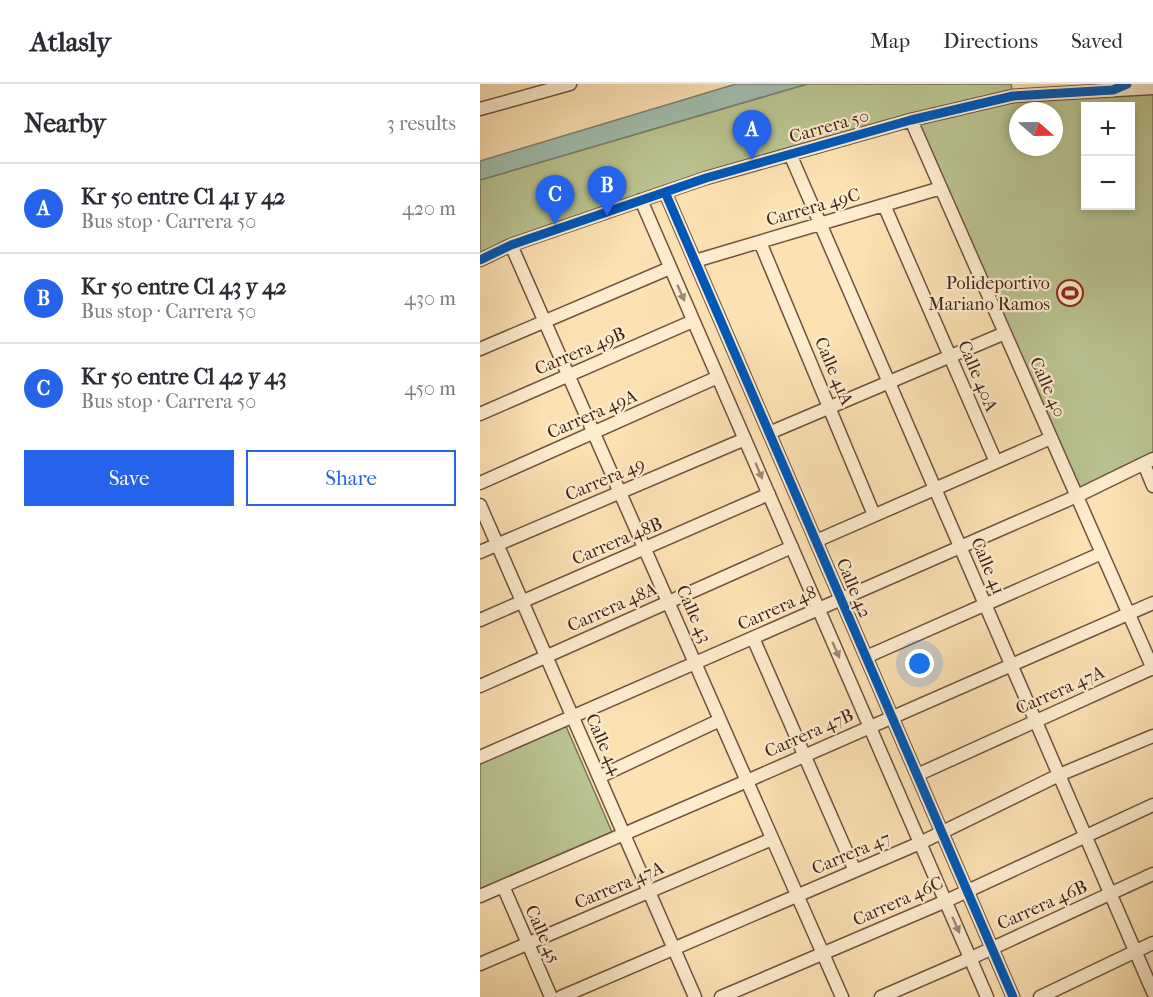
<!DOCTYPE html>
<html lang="en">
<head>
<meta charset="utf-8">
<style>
	body { margin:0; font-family:"IM FELL French Canon",serif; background:#f7f7f7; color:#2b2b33 }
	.controls { position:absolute; right:18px; top:18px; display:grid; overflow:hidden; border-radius:0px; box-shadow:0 3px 9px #0003 }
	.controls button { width:54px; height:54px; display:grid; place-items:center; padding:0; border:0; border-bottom:2px solid #e1e1e2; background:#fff; color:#2b2b33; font:30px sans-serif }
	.compass { position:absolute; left:529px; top:18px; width:54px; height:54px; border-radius:50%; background:#fff; box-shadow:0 3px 9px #0003; rotate:110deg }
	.you { position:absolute; left:440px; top:580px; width:21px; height:21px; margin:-15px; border:4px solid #fff; border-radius:50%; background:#1a73e8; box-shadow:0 0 0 9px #1a73e833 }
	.badge { display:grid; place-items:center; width:39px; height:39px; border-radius:50%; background:#2563eb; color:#fff; font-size:20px; font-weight:700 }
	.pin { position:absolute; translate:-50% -50px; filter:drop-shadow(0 2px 3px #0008) }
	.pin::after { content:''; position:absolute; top:32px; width:21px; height:18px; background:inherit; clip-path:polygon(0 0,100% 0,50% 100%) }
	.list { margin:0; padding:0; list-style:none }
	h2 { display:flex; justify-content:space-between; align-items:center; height:78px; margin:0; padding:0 24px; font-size:26px }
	h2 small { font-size:20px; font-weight:400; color:#7c7c81 }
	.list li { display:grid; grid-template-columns:39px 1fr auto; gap:18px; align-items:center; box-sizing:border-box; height:90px; padding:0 24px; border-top:2px solid #e1e1e2 }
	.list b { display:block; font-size:22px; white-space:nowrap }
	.list p { margin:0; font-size:20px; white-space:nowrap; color:#7c7c81 }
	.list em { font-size:20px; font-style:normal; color:#7c7c81 }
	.actions { display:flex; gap:12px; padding:18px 24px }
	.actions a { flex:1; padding:14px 0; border:2px solid #2563eb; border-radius:0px; text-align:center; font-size:21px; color:#2563eb }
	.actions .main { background:#2563eb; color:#fff }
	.map { position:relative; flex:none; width:673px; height:913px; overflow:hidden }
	header { display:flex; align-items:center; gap:36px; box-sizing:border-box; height:84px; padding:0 30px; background:#fff; border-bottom:2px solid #e1e1e2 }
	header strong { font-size:28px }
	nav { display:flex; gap:33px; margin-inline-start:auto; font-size:21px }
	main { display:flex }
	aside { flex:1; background:#fff }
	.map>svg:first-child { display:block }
	.green { fill:#bac490; stroke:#7e7353; stroke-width:1.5; fill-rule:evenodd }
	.water { fill:#9fbdae; stroke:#7a7f71; stroke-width:1.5 }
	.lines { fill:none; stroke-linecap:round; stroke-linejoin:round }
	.minor-casing { stroke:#70523d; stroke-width:15 }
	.minor { stroke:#fdecce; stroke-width:12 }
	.cycleway-casing { stroke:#fdecce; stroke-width:13 }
	.cycleway { stroke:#0057b8; stroke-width:9 }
	.oneway { fill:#a08772 }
	.labels { text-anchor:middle; stroke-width:4.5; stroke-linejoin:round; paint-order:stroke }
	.street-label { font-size:18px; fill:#422216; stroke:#fdecce }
	.poi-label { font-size:18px; fill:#422216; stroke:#fdecce; text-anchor:end }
</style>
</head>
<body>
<header>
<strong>Atlasly</strong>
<nav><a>Map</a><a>Directions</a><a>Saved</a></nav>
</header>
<main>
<aside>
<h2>Nearby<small>3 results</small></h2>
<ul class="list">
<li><span class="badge">A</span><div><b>Kr 50 entre Cl 41 y 42</b><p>Bus stop · Carrera 50</p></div><em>420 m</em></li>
<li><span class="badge">B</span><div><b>Kr 50 entre Cl 43 y 42</b><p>Bus stop · Carrera 50</p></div><em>430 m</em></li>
<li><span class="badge">C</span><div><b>Kr 50 entre Cl 42 y 43</b><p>Bus stop · Carrera 50</p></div><em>450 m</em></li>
</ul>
<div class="actions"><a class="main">Save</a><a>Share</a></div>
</aside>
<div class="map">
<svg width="673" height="913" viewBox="0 0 673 913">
	<rect width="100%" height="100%" fill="#fce1b3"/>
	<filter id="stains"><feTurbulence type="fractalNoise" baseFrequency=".00333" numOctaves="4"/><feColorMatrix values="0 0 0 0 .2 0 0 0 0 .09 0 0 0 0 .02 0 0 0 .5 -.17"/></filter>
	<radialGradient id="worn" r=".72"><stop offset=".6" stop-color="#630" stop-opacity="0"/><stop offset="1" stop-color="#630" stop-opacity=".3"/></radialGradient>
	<!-- green -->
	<path class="green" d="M327,0H531L533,12L673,4V375L597,412L431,36L226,94L189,100L29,155L0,169V96ZM606,22H650V122H606ZM538,27H574V63H538Z
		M85,640L132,748L0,805V678Z"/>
	<!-- water -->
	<path class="water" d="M256,0H327L0,96V77Z"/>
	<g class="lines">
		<defs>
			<path id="minor" d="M0,25L90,0
				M431,36L673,585
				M310,70L673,908
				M185,108L533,913
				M161,116L507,913
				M404,121L516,378
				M280,158L394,431
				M31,161L362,913
				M0,176L31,161L226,94L431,36L533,12L673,4
				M215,177L461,104
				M0,265L190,184
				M0,330L213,237
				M289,349L525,249
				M664,380L673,402
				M0,399L238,293
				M0,421L215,913
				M336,457L571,354
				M0,468L265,355
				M0,536L289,410
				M273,554L375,787
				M386,573L622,469
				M0,602L312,463
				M0,673L597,412L673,375
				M437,691L673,584
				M119,693L240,636
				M23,802L71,913
				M0,812L267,697L673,519
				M0,880L292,755
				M81,913L440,759L579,691L673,652
				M241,913L466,817L673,721
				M401,913L491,874L673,790
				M560,913L673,859"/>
		</defs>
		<!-- minor casing -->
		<use href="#minor" class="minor-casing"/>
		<!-- minor -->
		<use href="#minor" class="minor"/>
		<defs>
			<path id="cycleway" d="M185,108L533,913
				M0,176L31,161L226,94L431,36L533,12L633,6L647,0"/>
		</defs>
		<!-- cycleway casing -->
		<use href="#cycleway" class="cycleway-casing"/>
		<!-- cycleway -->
		<use href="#cycleway" class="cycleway"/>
	</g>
	<!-- one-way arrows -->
	<defs><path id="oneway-solid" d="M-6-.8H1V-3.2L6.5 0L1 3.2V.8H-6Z" transform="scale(1.5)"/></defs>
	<g class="oneway">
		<use href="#oneway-solid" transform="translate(201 209) rotate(66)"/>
		<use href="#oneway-solid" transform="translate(279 387) rotate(67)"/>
		<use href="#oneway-solid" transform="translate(356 566) rotate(66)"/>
		<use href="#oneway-solid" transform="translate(476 841) rotate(66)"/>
	</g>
	<!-- icons -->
	<defs>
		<symbol id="stadium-ring" viewBox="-11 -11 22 22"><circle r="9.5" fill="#fdecce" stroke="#8f2418" stroke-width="1.5"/><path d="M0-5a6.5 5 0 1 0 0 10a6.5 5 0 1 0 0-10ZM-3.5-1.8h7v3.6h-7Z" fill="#8f2418"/></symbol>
	</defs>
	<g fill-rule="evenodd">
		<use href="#stadium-ring" x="575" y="194" width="30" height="30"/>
	</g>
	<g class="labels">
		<!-- street labels -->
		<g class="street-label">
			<text transform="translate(349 42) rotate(-16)" y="6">Carrera 50</text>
			<text transform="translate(333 123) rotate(-16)" y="6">Carrera 49C</text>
			<text transform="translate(100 267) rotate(-23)" y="6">Carrera 49B</text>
			<text transform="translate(354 287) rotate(67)" y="6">Calle 41A</text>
			<text transform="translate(498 292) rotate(67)" y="6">Calle 40A</text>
			<text transform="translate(568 303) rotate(66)" y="6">Calle 40</text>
			<text transform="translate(112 330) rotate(-24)" y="6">Carrera 49A</text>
			<text transform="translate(125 395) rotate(-23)" y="6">Carrera 49</text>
			<text transform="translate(137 457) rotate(-23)" y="6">Carrera 48B</text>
			<text transform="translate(508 482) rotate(67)" y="6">Calle 41</text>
			<text transform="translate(374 504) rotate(67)" y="6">Calle 42</text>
			<text transform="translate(132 523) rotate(-24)" y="6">Carrera 48A</text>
			<text transform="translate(297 524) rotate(-24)" y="6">Carrera 48</text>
			<text transform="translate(214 530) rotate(66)" y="6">Calle 43</text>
			<text transform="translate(580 606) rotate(-24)" y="6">Carrera 47A</text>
			<text transform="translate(329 649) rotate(-24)" y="6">Carrera 47B</text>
			<text transform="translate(124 660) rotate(66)" y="6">Calle 44</text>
			<text transform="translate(371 769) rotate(-23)" y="6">Carrera 47</text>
			<text transform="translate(139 801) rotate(-23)" y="6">Carrera 47A</text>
			<text transform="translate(418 817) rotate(-24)" y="6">Carrera 46C</text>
			<text transform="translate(562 821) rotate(-24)" y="6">Carrera 46B</text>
			<text transform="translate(63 850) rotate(66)" y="6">Calle 45</text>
		</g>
		<!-- poi labels -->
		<g class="poi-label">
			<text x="570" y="205">Polideportivo<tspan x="570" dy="21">Mariano Ramos</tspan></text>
		</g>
	</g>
	<rect width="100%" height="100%" filter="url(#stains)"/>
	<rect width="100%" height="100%" fill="url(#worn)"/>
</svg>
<div class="controls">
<button>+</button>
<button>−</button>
</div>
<svg class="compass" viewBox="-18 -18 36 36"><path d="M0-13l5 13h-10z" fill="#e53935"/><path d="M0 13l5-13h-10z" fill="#7c7c81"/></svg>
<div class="you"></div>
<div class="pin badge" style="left:272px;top:76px">A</div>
<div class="pin badge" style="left:127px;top:132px">B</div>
<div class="pin badge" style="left:75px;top:141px">C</div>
</div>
</main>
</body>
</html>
